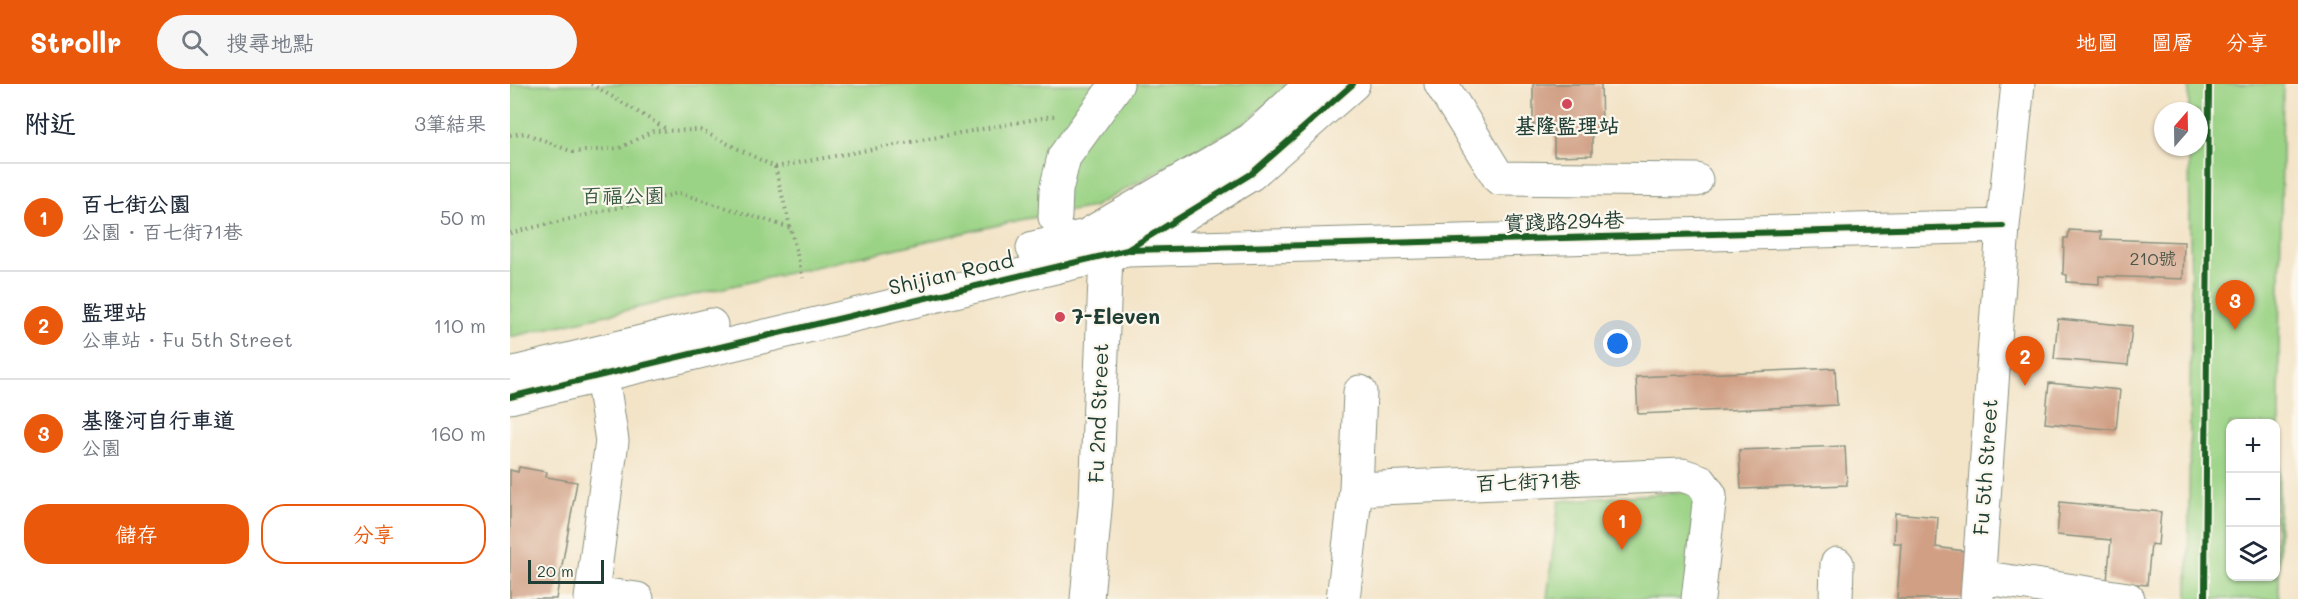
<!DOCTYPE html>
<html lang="zh-TW">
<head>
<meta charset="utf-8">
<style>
	body { margin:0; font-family:Mali,"LXGW WenKai TC",sans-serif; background:#f6f6f7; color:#1f2937 }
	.controls { position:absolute; right:18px; bottom:18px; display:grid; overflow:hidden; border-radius:12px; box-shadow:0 2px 4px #0004 }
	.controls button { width:54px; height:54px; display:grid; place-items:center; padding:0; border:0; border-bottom:2px solid #e0e1e3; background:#fff; color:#1f2937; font:30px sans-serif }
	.compass { position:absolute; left:1644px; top:18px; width:54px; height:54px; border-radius:50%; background:#fff; box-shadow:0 2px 4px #0004; rotate:20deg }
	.scale { position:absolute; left:18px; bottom:15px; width:76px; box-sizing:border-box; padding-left:6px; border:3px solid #1f3d34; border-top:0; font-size:16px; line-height:21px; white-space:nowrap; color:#1f3d34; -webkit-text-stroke:4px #fbf7ec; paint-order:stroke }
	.you { position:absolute; left:1108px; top:260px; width:21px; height:21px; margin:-15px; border:4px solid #fff; border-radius:50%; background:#1a73e8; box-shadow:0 0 0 9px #1a73e833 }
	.badge { display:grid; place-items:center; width:39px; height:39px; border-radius:50%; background:#ea580c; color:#fff; font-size:20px; font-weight:700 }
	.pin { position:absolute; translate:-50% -50px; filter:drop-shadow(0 2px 3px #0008) }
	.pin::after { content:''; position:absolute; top:32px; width:21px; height:18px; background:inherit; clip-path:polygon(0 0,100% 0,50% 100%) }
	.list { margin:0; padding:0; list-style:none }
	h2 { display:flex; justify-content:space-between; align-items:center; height:78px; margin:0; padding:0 24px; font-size:26px }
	h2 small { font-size:20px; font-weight:400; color:#747a83 }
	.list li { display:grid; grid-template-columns:39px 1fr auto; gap:18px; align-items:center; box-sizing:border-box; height:108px; padding:0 24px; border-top:2px solid #e0e1e3 }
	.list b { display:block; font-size:22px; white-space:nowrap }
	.list p { margin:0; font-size:20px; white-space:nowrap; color:#747a83 }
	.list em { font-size:20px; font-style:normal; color:#747a83 }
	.actions { display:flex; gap:12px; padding:18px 24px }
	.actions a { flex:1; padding:14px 0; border:2px solid #ea580c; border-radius:24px; text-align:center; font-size:21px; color:#ea580c }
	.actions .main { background:#ea580c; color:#fff }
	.icon { flex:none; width:33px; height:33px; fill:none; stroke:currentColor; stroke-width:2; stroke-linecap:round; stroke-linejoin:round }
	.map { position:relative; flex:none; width:1788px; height:515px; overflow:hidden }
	header { display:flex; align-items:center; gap:36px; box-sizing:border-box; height:84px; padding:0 30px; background:#ea580c; color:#fff }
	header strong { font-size:28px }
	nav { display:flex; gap:33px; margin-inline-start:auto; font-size:21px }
	.search { width:420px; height:54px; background:#f6f6f7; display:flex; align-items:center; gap:15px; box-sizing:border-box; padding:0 21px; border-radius:33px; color:#747a83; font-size:22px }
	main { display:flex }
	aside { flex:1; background:#fff }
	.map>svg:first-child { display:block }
	.green { fill:#9bd386; stroke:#5d885d; stroke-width:1.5; fill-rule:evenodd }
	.building { fill:#d09f84 }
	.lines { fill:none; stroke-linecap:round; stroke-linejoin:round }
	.minor-casing { stroke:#89907e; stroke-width:35 }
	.path { stroke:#89907e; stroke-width:4; stroke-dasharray:1.5 4.5; stroke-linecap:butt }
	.minor { stroke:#fff; stroke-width:33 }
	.cycleway-casing { stroke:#fbf7ec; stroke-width:10 }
	.cycleway { stroke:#1b5e20; stroke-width:6 }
	.poi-dot { fill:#d1495b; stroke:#fbf7ec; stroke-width:2 }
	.labels { text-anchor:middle; stroke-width:4.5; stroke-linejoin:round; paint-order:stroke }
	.number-label { font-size:18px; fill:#4b5648 }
	.poi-label { font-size:21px; font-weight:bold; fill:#1f3d34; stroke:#fbf7ec }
	.park-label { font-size:21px; fill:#385b44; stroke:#fbf7ec }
	.street-label { font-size:21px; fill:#1f3d34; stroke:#fbf7ec }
</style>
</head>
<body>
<header>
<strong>Strollr</strong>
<div class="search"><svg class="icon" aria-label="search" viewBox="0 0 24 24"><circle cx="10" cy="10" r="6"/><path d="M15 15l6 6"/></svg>搜尋地點</div>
<nav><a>地圖</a><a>圖層</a><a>分享</a></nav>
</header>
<main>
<aside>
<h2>附近<small>3筆結果</small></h2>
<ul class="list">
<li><span class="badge">1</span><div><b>百七街公園</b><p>公園 · 百七街71巷</p></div><em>50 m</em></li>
<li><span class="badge">2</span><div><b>監理站</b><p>公車站 · Fu 5th Street</p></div><em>110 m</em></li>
<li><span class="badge">3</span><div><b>基隆河自行車道</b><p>公園</p></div><em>160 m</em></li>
</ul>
<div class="actions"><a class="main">儲存</a><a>分享</a></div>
</aside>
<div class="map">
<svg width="1788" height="515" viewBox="0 0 1788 515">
	<rect width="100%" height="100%" fill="#fbf7ec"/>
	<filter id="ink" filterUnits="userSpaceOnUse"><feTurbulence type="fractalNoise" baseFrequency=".0167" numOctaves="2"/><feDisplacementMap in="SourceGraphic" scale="12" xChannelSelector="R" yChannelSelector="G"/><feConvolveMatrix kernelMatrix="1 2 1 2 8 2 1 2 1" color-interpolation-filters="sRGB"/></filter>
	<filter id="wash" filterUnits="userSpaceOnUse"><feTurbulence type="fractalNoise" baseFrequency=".008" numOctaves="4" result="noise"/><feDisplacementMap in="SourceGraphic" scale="24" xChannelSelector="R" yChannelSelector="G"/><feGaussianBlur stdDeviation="1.35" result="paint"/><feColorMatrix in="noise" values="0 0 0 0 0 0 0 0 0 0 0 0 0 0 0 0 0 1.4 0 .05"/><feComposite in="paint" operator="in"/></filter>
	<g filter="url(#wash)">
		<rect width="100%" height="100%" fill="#f3e4c8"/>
		<!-- green -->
		<path class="green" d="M0,0H778L737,38L583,123L510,136L0,253Z
			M1679,0H1773L1769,270V515H1678L1681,222L1679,63H1689V27H1679ZM1720,340H1766V492H1720Z
			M1187,407L1175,515H1037L1049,417Z"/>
		<g id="blocks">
			<!-- building -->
			<path class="building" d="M1023,0H1091L1092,48H1082V71L1044,72V40L1023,41Z
				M1559,146L1591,148V155L1674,158L1673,195L1589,192V200L1557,198V191L1553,190L1554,154H1558Z
				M1548,235L1622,242L1618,281L1544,275Z
				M1325,284L1327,321L1128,330L1126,293Z
				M1539,299L1610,306L1606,346L1535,339Z
				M1335,362L1337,401L1231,405L1229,366Z
				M9,383L37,388L36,393L67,398L46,515H0V386L8,388Z
				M1550,418L1651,428L1648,461L1641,460L1637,501L1597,497L1601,456L1547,451Z
				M1385,429L1428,433L1426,463L1461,468L1455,515H1387L1391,459H1384Z"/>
		</g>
	</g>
	<g filter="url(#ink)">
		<use href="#blocks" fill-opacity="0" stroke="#89907e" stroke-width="1.5"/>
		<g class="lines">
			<defs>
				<path id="minor" d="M931,0L989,94L1186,96
					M545,133L546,106L554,73L607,0
					M523,164L576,152L741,56L802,0
					M618,166L1493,142
					M0,290L201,241
					M0,313L617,166L741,90L843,0
					M846,405L1172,391L1190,397L1200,411L1188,515
					M1469,493L1618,515
					M82,509L127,515
					M81,515L102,357L92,292L86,271
					M577,515L586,414L596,171L582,157
					M833,515L846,405L850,308
					M1326,515L1327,480
					M1467,515L1493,142L1508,0"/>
			</defs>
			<!-- minor casing -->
			<use href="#minor" class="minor-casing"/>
			<!-- path -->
			<path class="path" d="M81,0L158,46
				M0,51L15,49L63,68L110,64L143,47L190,46L265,83L548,31
				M265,83L293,194
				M0,149L169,109L281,144"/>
			<!-- minor -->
			<use href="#minor" class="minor"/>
			<defs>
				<path id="cycleway" d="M620,166L1493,142
					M0,313L617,166L741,90L843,0
					M1695,515L1699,0"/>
			</defs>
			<!-- cycleway casing -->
			<use href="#cycleway" class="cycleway-casing"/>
			<!-- cycleway -->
			<use href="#cycleway" class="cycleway"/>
		</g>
	</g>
	<!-- markers -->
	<g class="poi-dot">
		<circle cx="1057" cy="20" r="6"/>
		<circle cx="550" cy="233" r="6"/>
	</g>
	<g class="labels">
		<!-- number labels -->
		<g class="number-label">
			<text x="1643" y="181">210號</text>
		</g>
		<!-- poi labels -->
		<g class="poi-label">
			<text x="1057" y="49">基隆監理站</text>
			<text x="562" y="240" text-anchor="start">7-Eleven</text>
		</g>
		<!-- park labels -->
		<g class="park-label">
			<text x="113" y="119">百福公園</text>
		</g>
		<!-- street labels -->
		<g class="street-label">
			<text transform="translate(1054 138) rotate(-2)" y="7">實踐路294巷</text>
			<text transform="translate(441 190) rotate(-13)" y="7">Shijian Road</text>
			<text transform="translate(589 329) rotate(-88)" y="7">Fu 2nd Street</text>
			<text transform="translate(1476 383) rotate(-86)" y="7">Fu 5th Street</text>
			<text transform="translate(1018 398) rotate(-2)" y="7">百七街71巷</text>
		</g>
	</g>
</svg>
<div class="controls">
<button>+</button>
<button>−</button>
<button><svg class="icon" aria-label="layers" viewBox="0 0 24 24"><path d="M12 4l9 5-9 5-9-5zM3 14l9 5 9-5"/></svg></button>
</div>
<svg class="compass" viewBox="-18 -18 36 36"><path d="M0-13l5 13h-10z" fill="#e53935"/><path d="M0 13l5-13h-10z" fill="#747a83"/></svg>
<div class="scale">20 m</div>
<div class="you"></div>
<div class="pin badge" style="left:1112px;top:466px">1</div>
<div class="pin badge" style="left:1515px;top:302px">2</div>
<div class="pin badge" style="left:1725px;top:246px">3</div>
</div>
</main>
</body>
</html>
